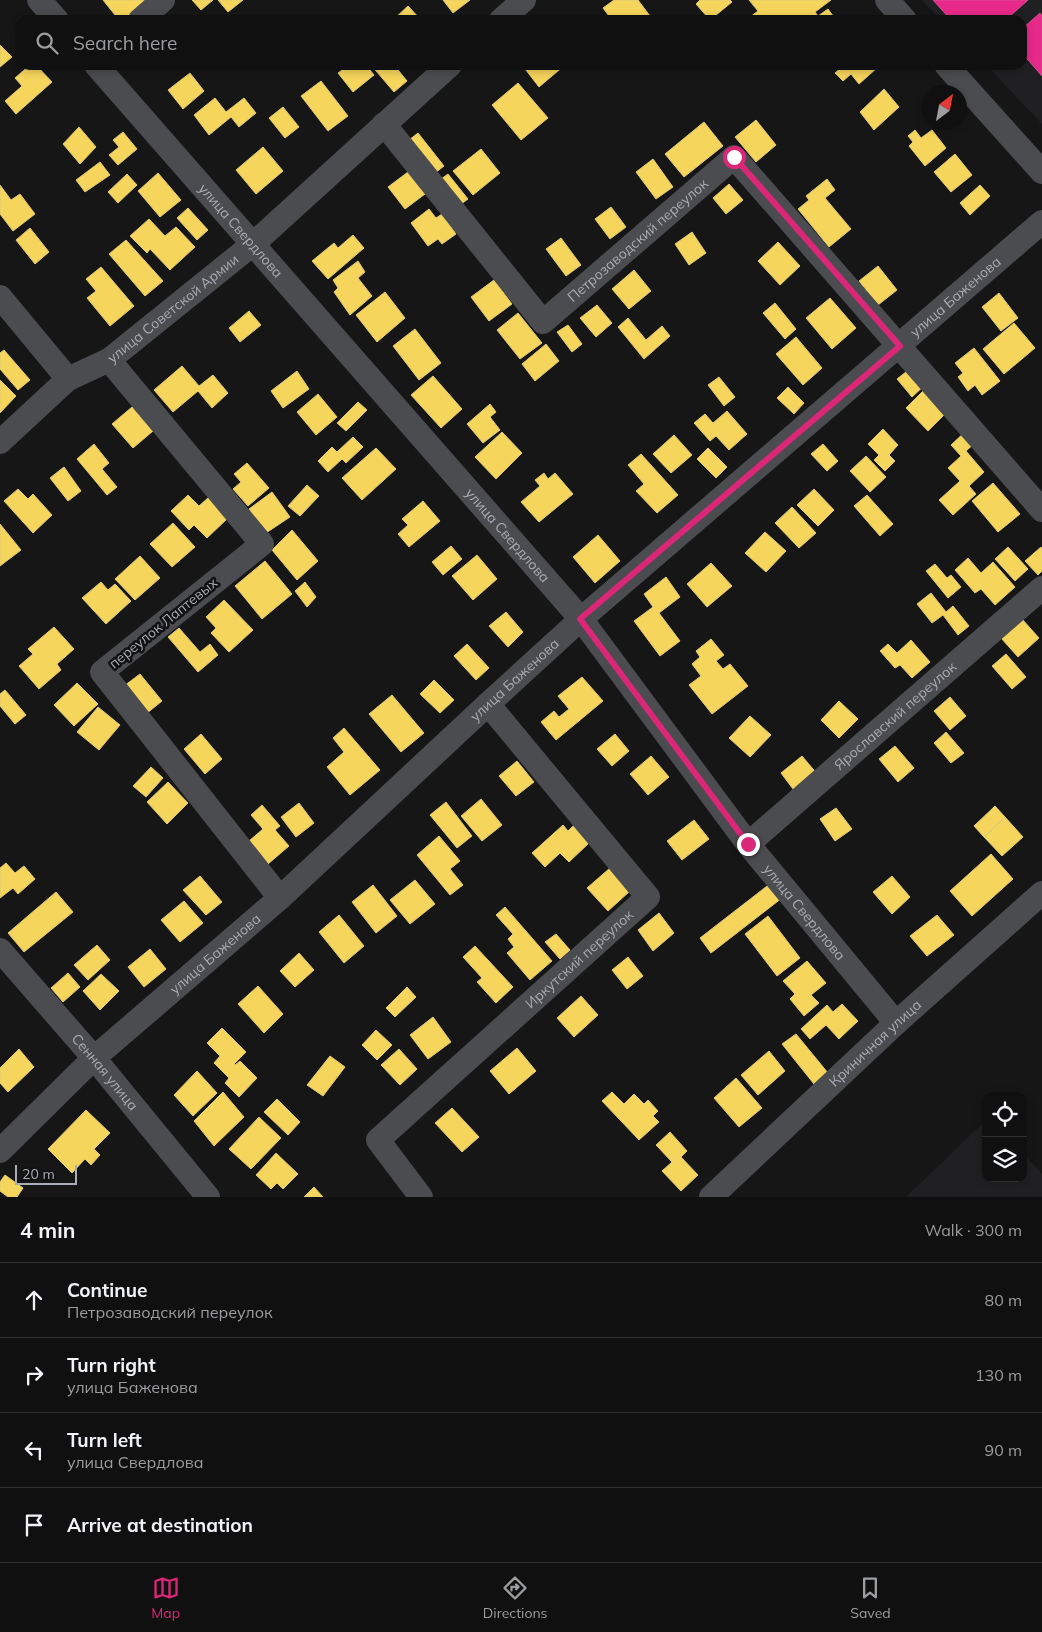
<!DOCTYPE html>
<html lang="en">
<head>
<meta charset="utf-8">
<style>
	body { margin:0; font-family:Mulish,sans-serif; background:#1e1e1f; color:#f1f3f6 }
	.controls { position:absolute; right:15px; bottom:15px; display:grid; overflow:hidden; border-radius:10px; box-shadow:0 2px 8px #0003 }
	.controls button { width:45px; height:45px; display:grid; place-items:center; padding:0; border:0; border-bottom:1px solid #303031; background:#101011; color:#f1f3f6; font:25px sans-serif }
	.compass { position:absolute; left:922px; top:85px; width:45px; height:45px; border-radius:50%; background:#101011; box-shadow:0 2px 8px #0003; rotate:32deg }
	.scale { position:absolute; left:15px; bottom:12px; width:62px; box-sizing:border-box; padding-left:5px; border:2px solid #a9adb6; border-top:0; font-size:14px; line-height:18px; white-space:nowrap; color:#a9adb6; -webkit-text-stroke:4px #111112; paint-order:stroke }
	.stop { position:absolute; width:15px; height:15px; margin:-11px; border:4px solid #db2777; border-radius:50%; background:#fff }
	.stop.end { background:#db2777; border-color:#fff; box-shadow:0 1px 5px #0008 }
	.list { margin:0; padding:0; list-style:none }
	h2 { display:flex; justify-content:space-between; align-items:center; height:65px; margin:0; padding:0 20px; font-size:21px }
	h2 small { font-size:16px; font-weight:400; color:#9c9d9f }
	.list li { display:grid; grid-template-columns:32px 1fr auto; gap:15px; align-items:center; box-sizing:border-box; height:75px; padding:0 20px; border-top:1px solid #303031 }
	.list b { display:block; font-size:19px; white-space:nowrap }
	.list p { margin:0; font-size:16px; white-space:nowrap; color:#9c9d9f }
	.list em { font-size:16px; font-style:normal; color:#9c9d9f }
	.icon { flex:none; width:28px; height:28px; fill:none; stroke:currentColor; stroke-width:2; stroke-linecap:round; stroke-linejoin:round }
	.map { position:relative; flex:none; width:1042px; height:1197px; overflow:hidden }
	.search { position:absolute; background:#101011; box-shadow:0 2px 8px #0003; left:15px; right:15px; top:15px; height:55px; display:flex; align-items:center; gap:12px; box-sizing:border-box; padding:0 18px; border-radius:15px; color:#9c9d9f; font-size:19px }
	.sheet { height:365px; background:#101011 }
	nav { display:flex; justify-content:space-around; align-items:center; box-sizing:border-box; height:70px; border-top:1px solid #303031; background:#101011; font-size:14px; color:#9c9d9f }
	nav a { display:grid; justify-items:center; gap:2px }
	nav .on { color:#db2777 }
	.map>svg:first-child { display:block }
	.built { fill:#202022 }
	.homes { fill:#f6d55c; stroke:#dfc977 }
	.health { fill:#e7298a; stroke:#d45197 }
	.lines { fill:none; stroke-linecap:round; stroke-linejoin:round }
	.minor { stroke:#4b4c4f; stroke-width:24 }
	.route { stroke:#db2777; stroke-width:6 }
	.labels { text-anchor:middle; stroke-width:5; stroke-linejoin:round; paint-order:stroke }
	.street-label { font-size:14px; fill:#a9adb6; stroke:#111112 }
</style>
</head>
<body>
<div class="map">
<svg width="1042" height="1197" viewBox="0 0 1042 1197">
	<rect width="100%" height="100%" fill="#161617"/>
	<!-- built -->
	<path class="built" d="M922,0H1042V124L986,65H1022V20H942Z
		M986,1120V1178H1023V1153L1042,1174V1197H906Z"/>
	<!-- homes -->
	<path class="homes" d="M103,0H155L131,20H119Z
		M192,0H213L201,10Z
		M218,0H243L228,12Z
		M443,0H470L453,13Z
		M614,0H638L653,20H612L603,8Z
		M700,0H730L732,2L710,20L696,4Z
		M749,0H831L815,12L818,16L828,9L836,20H809L807,17L804,20H792L790,18L788,20H752L750,17L758,11Z
		M408,6L421,20H393Z
		M0,45L12,57L0,67Z
		M30,65H36L52,82L16,114L5,101L22,86L15,78Z
		M349,65H366L374,75L353,92L338,73Z
		M371,65H394L407,81L394,92Z
		M522,65H565L539,87Z
		M844,65H876L878,67L859,84L851,74L843,81L835,73Z
		M190,73L204,91L183,109L168,90Z
		M321,81L348,116L328,131L301,96Z
		M518,83L548,118L521,140L492,105Z
		M884,89L899,107L874,130L860,112Z
		M215,98L226,112L244,98L256,113L239,127L231,117L209,135L194,115Z
		M283,107L299,127L285,138L269,118Z
		M756,120L776,145L756,162L735,137Z
		M704,122L723,146L684,177L665,154Z
		M79,127L96,147L80,164L63,144Z
		M915,130L921,138L932,130L946,148L925,166L909,146L913,142L908,136Z
		M123,132L137,149L118,165L109,155L119,147L113,140Z
		M418,133L444,166L430,177L404,144Z
		M263,147L283,171L256,194L236,170Z
		M481,149L500,173L473,195L453,171Z
		M955,154L972,175L951,192L934,172Z
		M653,159L673,187L656,199L636,172Z
		M100,162L110,175L85,192L76,180Z
		M408,172L425,194L405,209L388,187Z
		M158,173L181,200L160,217L138,191Z
		M127,174L137,185L118,203L108,192Z
		M448,174L468,199L457,207L437,182Z
		M827,179L835,190L825,198L851,229L829,247L798,209L809,200L806,196Z
		M729,184L743,200L726,214L713,198Z
		M0,185L11,200L20,194L35,214L13,231L0,214Z
		M980,185L990,196L970,215L960,203Z
		M611,207L626,227L610,239L595,219Z
		M188,208L208,230L197,240L177,218Z
		M429,209L436,218L442,214L456,234L442,244L438,239L428,246L411,223Z
		M149,219L165,236L176,227L195,247L170,270L150,249L147,253L130,236Z
		M30,228L49,252L35,264L16,240Z
		M692,232L706,253L689,265L675,244Z
		M353,235L364,248L328,279L312,261L334,243L338,248Z
		M561,238L581,265L566,276L546,249Z
		M126,240L163,281L145,296L109,254Z
		M778,242L800,266L780,285L758,261Z
		M358,261L365,272L358,278L372,296L350,315L334,292L338,288L333,280Z
		M878,266L897,290L878,305L859,281Z
		M101,267L134,306L110,326L87,298L96,291L86,279Z
		M634,270L651,291L629,309L612,289Z
		M494,280L512,304L489,321L471,297Z
		M385,292L405,318L377,342L356,315Z
		M999,293L1018,318L1001,331L982,307Z
		M830,298L856,328L832,349L806,318Z
		M775,303L796,329L785,339L763,313Z
		M597,305L612,323L596,337L580,318Z
		M249,311L261,325L240,342L229,328Z
		M518,313L542,343L520,359L497,330Z
		M628,318L646,340L662,326L670,336L644,359L618,327Z
		M1014,323L1035,348L1004,374L983,349Z
		M568,325L582,344L572,352L557,332Z
		M415,329L441,363L419,380L393,346Z
		M796,337L822,368L803,385L776,354Z
		M546,344L559,361L535,381L522,364Z
		M974,348L1000,381L982,395L975,385L968,391L958,377L963,373L955,363Z
		M4,350L30,380L18,390L0,369V353Z
		M182,366L199,386L213,375L228,393L212,408L198,391L173,412L154,390Z
		M911,368L926,384L912,397L897,379Z
		M297,371L309,389L283,408L271,391Z
		M433,376L462,409L441,428L411,395Z
		M719,377L735,397L724,406L708,385Z
		M0,380L16,396L0,413Z
		M788,387L804,403L794,414L777,398Z
		M926,388L948,411L928,431L906,408Z
		M318,394L337,417L316,435L297,412Z
		M358,402L367,410L346,431L337,423Z
		M490,404L496,412L490,417L500,430L483,443L467,424Z
		M132,407L153,431L133,448L112,424Z
		M727,411L747,434L729,450L716,436L710,441L694,423L705,414L713,423Z
		M883,429L898,445L889,455L895,461L885,471L874,460L879,455L868,444Z
		M966,431L976,442L966,451L984,472L969,486L976,494L953,515L939,500L960,481L948,468L961,456L951,445Z
		M502,432L522,453L496,479L475,457Z
		M674,435L692,455L671,473L653,454Z
		M353,437L363,447L346,463L342,459L328,472L318,461L332,447L337,452Z
		M94,444L109,463L102,469L117,487L107,495L77,459Z
		M823,444L838,461L827,471L811,454Z
		M376,448L396,469L362,500L342,478Z
		M708,448L727,467L716,478L697,459Z
		M641,454L678,495L657,513L636,491L644,484L628,465Z
		M866,456L886,477L870,492L850,471Z
		M247,463L269,488L248,506L233,489L241,482L234,474Z
		M64,467L81,491L68,501L50,478Z
		M544,473L548,479L555,473L573,494L539,522L521,502L540,486L535,480Z
		M993,483L1020,514L998,532L972,501Z
		M307,485L319,496L300,516L288,506Z
		M18,489L28,499L33,494L52,515L33,533L4,501Z
		M814,489L834,510L818,526L797,505Z
		M272,492L290,517L266,533L249,509Z
		M188,495L199,506L209,497L228,518L207,538L194,525L189,530L171,511Z
		M867,495L893,524L880,536L854,506Z
		M423,501L440,521L409,547L398,534L408,525L402,519Z
		M792,507L816,533L799,548L775,523Z
		M173,523L195,547L172,567L150,544Z
		M0,524L21,550L0,566Z
		M292,530L318,561L297,580L272,550Z
		M765,532L786,551L766,572L745,553Z
		M598,535L620,561L595,583L573,557Z
		M451,546L462,559L443,575L432,562Z
		M1008,547L1028,569L1015,581L995,559Z
		M1041,547L1042,549V571L1038,575L1025,561Z
		M477,555L497,579L473,600L452,576Z
		M140,556L160,578L135,600L115,579Z
		M968,558L981,573L993,562L1015,587L995,605L981,589L975,593L955,570Z
		M265,561L292,594L262,619L235,586Z
		M711,563L732,586L707,607L687,584Z
		M935,564L947,578L951,575L961,587L948,598L926,571Z
		M666,577L680,597L659,613L680,641L660,656L634,621L653,607L644,594Z
		M101,582L108,590L115,584L131,601L106,624L82,598Z
		M305,582L316,597L307,607L295,591Z
		M931,593L946,612L953,606L969,626L958,635L943,615L932,623L917,604Z
		M224,600L253,630L229,652L211,633L216,628L206,617Z
		M506,612L523,632L508,647L489,626Z
		M1022,619L1039,638L1018,657L1001,638Z
		M54,627L74,649L57,664L61,670L39,689L19,666L33,654L28,649Z
		M179,628L200,652L210,644L218,655L198,672L168,637Z
		M711,639L724,655L716,661L723,669L730,664L748,686L712,714L689,685L701,676L692,664L700,657L696,651Z
		M911,640L930,662L912,678L900,665L895,668L880,651L888,644L897,653Z
		M467,644L489,668L476,680L454,656Z
		M1006,654L1026,677L1012,689L992,666Z
		M140,674L162,701L146,714L124,686Z
		M582,677L603,701L556,740L541,722L554,711L559,717L569,709L558,696Z
		M434,680L454,700L440,713L420,694Z
		M77,683L98,704L74,726L54,705Z
		M5,690L26,715L15,724L0,706V694Z
		M392,695L424,733L401,752L369,714Z
		M950,697L966,716L950,730L934,711Z
		M839,701L858,719L839,738L821,720Z
		M98,707L120,725L99,750L77,732Z
		M750,716L771,735L750,757L729,738Z
		M344,728L380,770L350,795L327,767L344,752L333,738Z
		M946,732L964,753L951,763L934,743Z
		M201,734L222,759L205,774L184,749Z
		M615,734L629,751L612,766L597,749Z
		M895,746L914,768L898,782L879,759Z
		M651,756L669,777L648,795L630,774Z
		M802,756L818,775L796,793L781,773Z
		M517,761L534,782L516,796L499,776Z
		M151,767L163,778L146,797L133,786Z
		M168,782L188,803L167,824L147,802Z
		M481,799L502,825L482,841L461,816Z
		M446,802L472,836L457,848L430,815Z
		M299,803L314,823L296,837L281,817Z
		M262,805L280,826L275,830L289,846L268,864L249,841L263,829L251,815Z
		M995,806L1005,817L984,837L974,826Z
		M836,808L852,829L835,841L820,819Z
		M1005,817L1023,837L1002,856L984,837Z
		M694,820L709,839L682,860L667,841Z
		M563,825L568,831L573,826L589,843L569,862L560,853L545,867L532,853Z
		M439,836L460,861L450,869L463,885L450,895L417,855Z
		M991,854L1013,879L972,916L950,891Z
		M6,863L15,873L24,866L35,879L18,894L13,888L0,898V868Z
		M610,868L630,891L608,911L587,888Z
		M200,876L222,902L206,915L183,890Z
		M892,876L910,897L892,914L873,892Z
		M415,880L435,904L410,924L390,900Z
		M771,883L782,898L711,953L700,938Z
		M373,885L397,916L376,933L352,902Z
		M56,892L73,912L24,952L8,933Z
		M184,901L203,923L180,942L161,920Z
		M505,907L552,961L530,980L507,953L514,947L508,939L513,934L496,915Z
		M659,913L674,933L653,951L638,930Z
		M339,915L364,946L344,963L319,932Z
		M937,915L954,935L927,956L910,936Z
		M768,916L800,958L777,976L745,934Z
		M556,934L570,950L560,959L545,942Z
		M97,945L110,960L88,980L74,965Z
		M475,946L513,987L496,1003L477,982L482,978L463,957Z
		M150,949L166,969L144,987L128,967Z
		M299,953L314,970L295,987L280,971Z
		M628,957L643,976L627,989L612,970Z
		M807,961L826,983L811,995L819,1003L804,1016L790,999L795,994L783,981Z
		M68,973L80,987L63,1002L51,988Z
		M101,974L119,991L100,1010L83,991Z
		M258,986L283,1014L264,1033L238,1004Z
		M407,987L416,997L395,1017L386,1008Z
		M581,996L598,1015L574,1037L557,1018Z
		M842,1004L858,1021L839,1039L826,1025L810,1039L801,1029L827,1005L833,1012Z
		M433,1017L451,1042L428,1059L410,1035Z
		M222,1028L246,1052L234,1064L235,1065L240,1061L257,1078L239,1097L225,1083L229,1078L214,1063L220,1056L207,1043Z
		M376,1030L392,1045L377,1060L362,1045Z
		M796,1034L828,1073L814,1084L782,1044Z
		M517,1048L536,1071L509,1094L490,1071Z
		M19,1049L34,1067L8,1092L0,1083V1068Z
		M399,1049L417,1069L400,1085L381,1065Z
		M769,1051L785,1071L758,1095L741,1075Z
		M330,1056L345,1067L323,1096L307,1085Z
		M197,1071L217,1093L193,1116L174,1095Z
		M736,1078L762,1108L739,1127L714,1098Z
		M223,1092L244,1117L214,1146L194,1121Z
		M612,1092L624,1104L634,1094L644,1104L648,1100L658,1111L653,1116L659,1122L639,1140L602,1101Z
		M277,1099L300,1122L288,1135L264,1112Z
		M452,1108L479,1137L462,1152L435,1123Z
		M86,1110L110,1133L94,1149L100,1155L91,1165L85,1159L72,1173L48,1149Z
		M259,1117L281,1138L251,1169L229,1149Z
		M670,1132L687,1151L681,1157L698,1175L681,1191L662,1171L672,1162L656,1145Z
		M276,1153L298,1174L283,1189L277,1183L271,1189L256,1175Z
		M5,1175L23,1188L17,1197H8L0,1191V1182Z
		M314,1187L323,1197H304Z"/>
	<!-- health -->
	<path class="health" d="M933,0H1028L1010,16L1013,20H951Z
		M1040,13L1042,16V76L1022,53V29Z"/>
	<g class="lines">
		<!-- minor -->
		<g class="minor">
			<path d="M39,0L57,20"/>
			<path d="M887,0L905,20"/>
			<path d="M140,20L163,0"/>
			<path d="M501,20L524,0"/>
			<path id="s1" d="M96,65L581,619L748,844L896,1023"/>
			<path d="M946,65L1042,172"/>
			<path id="s2" d="M384,124L543,322L734,157L1042,510"/>
			<path d="M0,297L68,379"/>
			<path d="M109,360L262,544L102,672L280,898"/>
			<path id="s3" d="M0,442L68,379L109,360L253,244L450,65"/>
			<path id="s4" d="M748,844L1042,588"/>
			<path id="s5" d="M0,950L94,1058L208,1197"/>
			<path id="s6" d="M0,1151L94,1058L280,898L488,704L581,619L1042,222"/>
			<path id="s7" d="M421,1197L378,1140L648,897L488,704"/>
			<path id="s8" d="M711,1197L896,1023L1042,893"/>
		</g>
	</g>
	<g class="lines">
		<!-- route -->
		<path class="route" d="M734,157L900,346L580,619L748,844"/>
	</g>
	<g class="labels">
		<!-- street labels -->
		<g class="street-label">
			<text dy="5" stroke="none"><textPath href="#s1" startOffset="220">улица Свердлова</textPath></text>
			<text dy="5" stroke="none"><textPath href="#s2" startOffset="379">Петрозаводский переулок</textPath></text>
			<text dy="5" stroke="none"><textPath href="#s6" startOffset="1282">улица Баженова</textPath></text>
			<text dy="5" stroke="none"><textPath href="#s3" startOffset="220">улица Советской Армии</textPath></text>
			<text dy="5" stroke="none"><textPath href="#s1" startOffset="625">улица Свердлова</textPath></text>
			<text transform="translate(163 623) rotate(-39)" y="5">переулок Лаптевых</text>
			<text dy="5" stroke="none"><textPath href="#s6" startOffset="698">улица Баженова</textPath></text>
			<text dy="5" stroke="none"><textPath href="#s4" startOffset="195">Ярославский переулок</textPath></text>
			<text dy="5" stroke="none"><textPath href="#s1" startOffset="1105">улица Свердлова</textPath></text>
			<text dy="5" stroke="none"><textPath href="#s6" startOffset="292">улица Баженова</textPath></text>
			<text dy="5" stroke="none"><textPath href="#s7" startOffset="342">Иркутский переулок</textPath></text>
			<text dy="5" stroke="none"><textPath href="#s8" startOffset="225">Криничная улица</textPath></text>
			<text dy="5" stroke="none"><textPath href="#s5" startOffset="161">Сенная улица</textPath></text>
		</g>
	</g>
</svg>
<div class="controls">
<button><svg class="icon" aria-label="locate" viewBox="0 0 24 24"><circle cx="12" cy="12" r="6"/><path d="M12 2v4M12 18v4M2 12h4M18 12h4"/></svg></button>
<button><svg class="icon" aria-label="layers" viewBox="0 0 24 24"><path d="M12 4l9 5-9 5-9-5zM3 14l9 5 9-5"/></svg></button>
</div>
<svg class="compass" viewBox="-18 -18 36 36"><path d="M0-13l5 13h-10z" fill="#e53935"/><path d="M0 13l5-13h-10z" fill="#9c9d9f"/></svg>
<div class="scale">20 m</div>
<div class="stop" style="left:734px;top:157px"></div>
<div class="stop end" style="left:748px;top:844px"></div>
<div class="search"><svg class="icon" aria-label="search" viewBox="0 0 24 24"><circle cx="10" cy="10" r="6"/><path d="M15 15l6 6"/></svg>Search here</div>
</div>
<section class="sheet">
<h2>4 min<small>Walk · 300 m</small></h2>
<ul class="list">
<li><svg class="icon" aria-label="ahead" viewBox="0 0 24 24"><path d="M12 20V5M6 11l6-6 6 6"/></svg><div><b>Continue</b><p>Петрозаводский переулок</p></div><em>80 m</em></li>
<li><svg class="icon" aria-label="right" viewBox="0 0 24 24"><path d="M7 20v-9h11M14 6l5 5-5 5"/></svg><div><b>Turn right</b><p>улица Баженова</p></div><em>130 m</em></li>
<li><svg class="icon" aria-label="left" viewBox="0 0 24 24"><path d="M17 20v-9H6M10 6l-5 5 5 5"/></svg><div><b>Turn left</b><p>улица Свердлова</p></div><em>90 m</em></li>
<li><svg class="icon" aria-label="arrive" viewBox="0 0 24 24"><path d="M6 21V4h12l-3 4 3 4H6"/></svg><div><b>Arrive at destination</b></div></li>
</ul>
</section>
<nav>
<a class="on"><svg class="icon" aria-label="map" viewBox="0 0 24 24"><path d="M3 6l6-2 6 2 6-2v14l-6 2-6-2-6 2zM9 4v14M15 6v14"/></svg>Map</a>
<a><svg class="icon" aria-label="directions" viewBox="0 0 24 24"><path d="M12 3l9 9-9 9-9-9zM9 14v-3h6M13 9l2 2-2 2"/></svg>Directions</a>
<a><svg class="icon" aria-label="saved" viewBox="0 0 24 24"><path d="M7 4h10v16l-5-4-5 4z"/></svg>Saved</a>
</nav>
</body>
</html>
